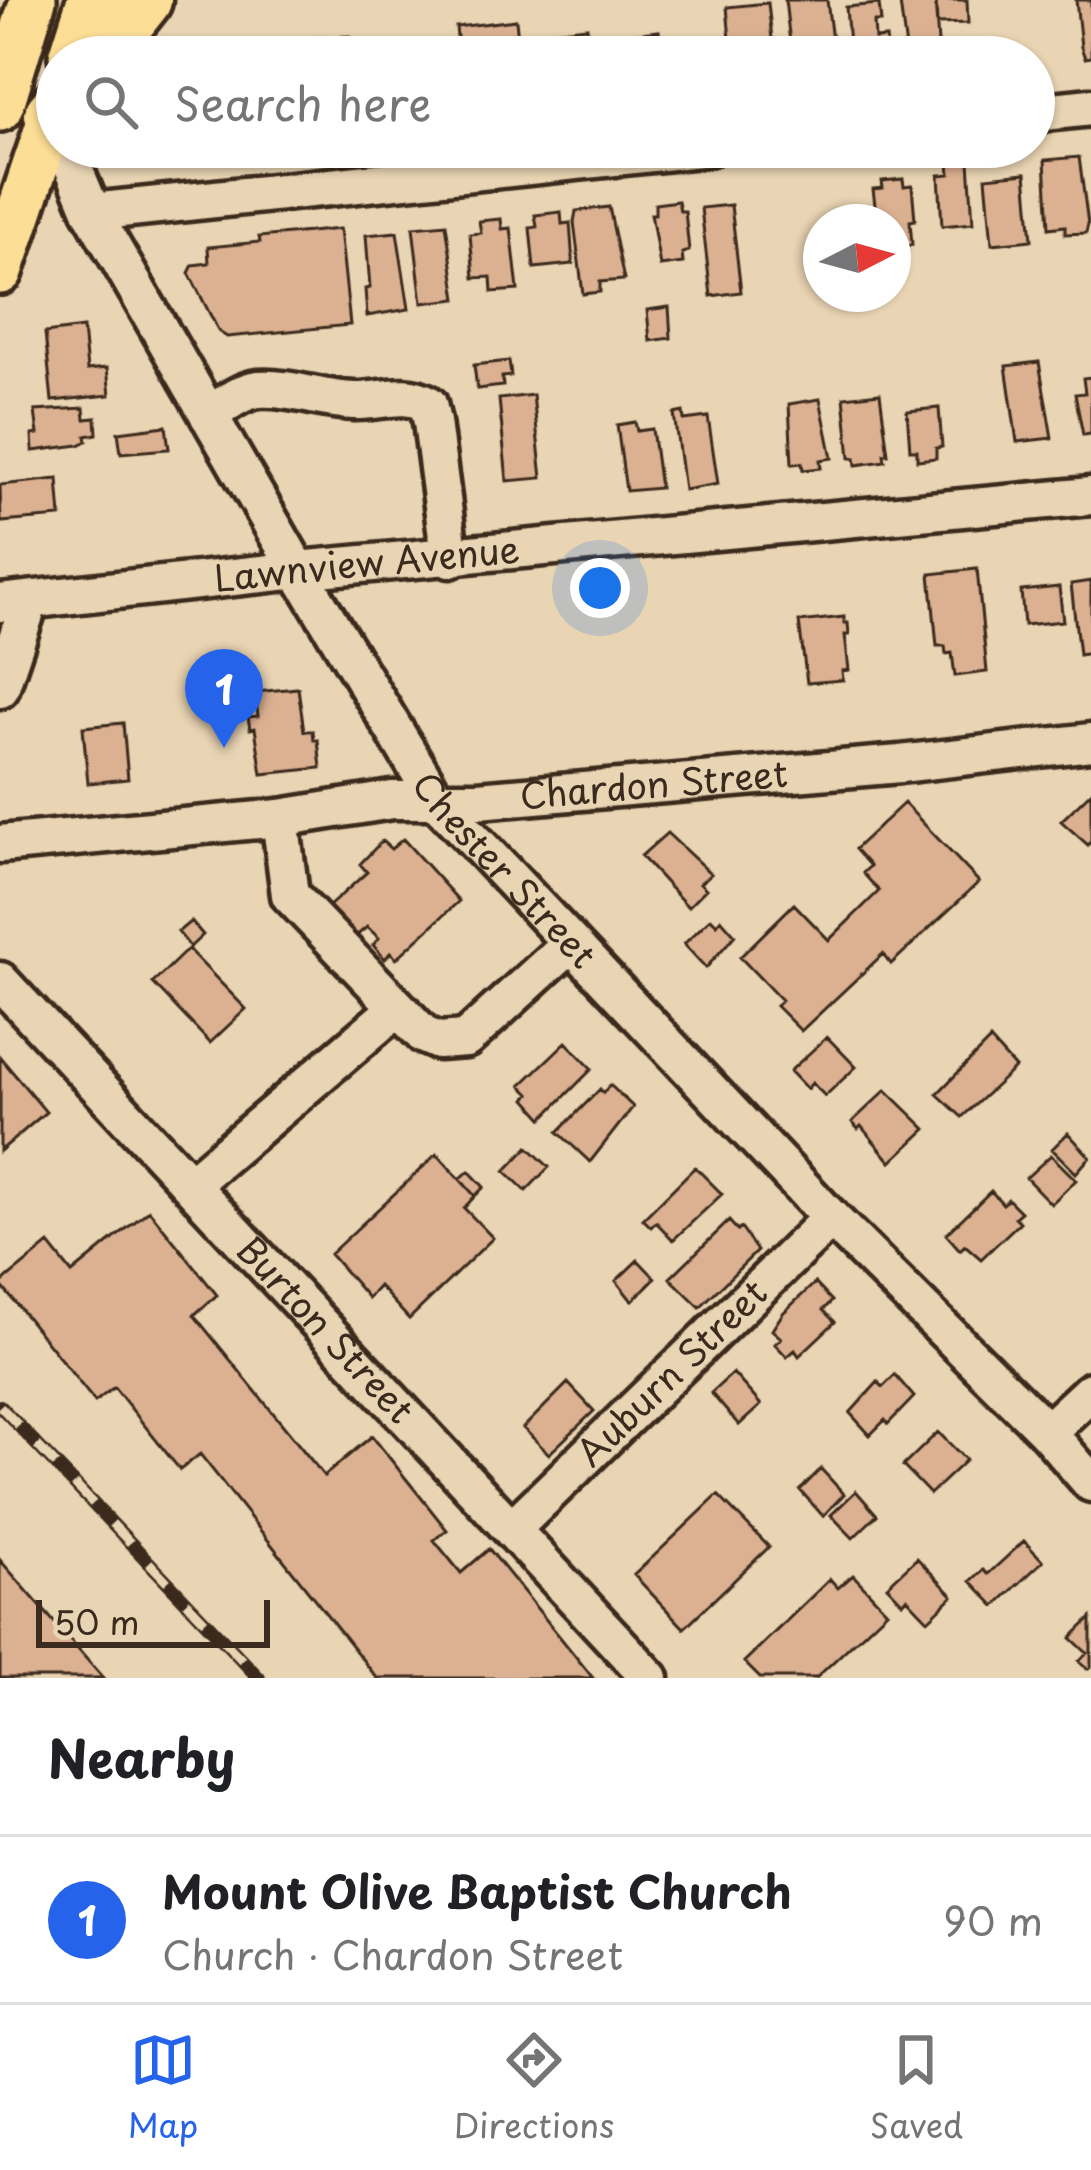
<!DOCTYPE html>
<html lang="en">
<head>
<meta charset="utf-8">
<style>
	body { margin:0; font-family:"Playpen Sans",sans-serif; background:#f6f6f6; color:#202124 }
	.compass { position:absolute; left:803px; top:204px; width:108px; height:108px; border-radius:50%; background:#fff; box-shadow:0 3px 9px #0004; rotate:84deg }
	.scale { position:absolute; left:36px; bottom:30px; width:234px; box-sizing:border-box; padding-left:12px; border:6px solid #3b2a1e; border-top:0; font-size:33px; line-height:42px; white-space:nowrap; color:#3b2a1e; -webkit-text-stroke:9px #e9d4b3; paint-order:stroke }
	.you { position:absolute; left:600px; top:588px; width:42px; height:42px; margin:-30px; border:9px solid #fff; border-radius:50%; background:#1a73e8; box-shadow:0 0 0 18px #1a73e833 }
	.badge { display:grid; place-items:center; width:78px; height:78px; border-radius:50%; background:#2563eb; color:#fff; font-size:39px; font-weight:700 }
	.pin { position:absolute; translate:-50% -99px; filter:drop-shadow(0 3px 6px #0008) }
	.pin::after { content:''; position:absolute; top:63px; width:42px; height:36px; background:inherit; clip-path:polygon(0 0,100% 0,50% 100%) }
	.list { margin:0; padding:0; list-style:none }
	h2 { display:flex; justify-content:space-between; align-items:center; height:156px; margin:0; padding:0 48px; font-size:51px }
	h2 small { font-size:39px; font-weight:400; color:#757577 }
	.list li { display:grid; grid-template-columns:78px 1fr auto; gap:36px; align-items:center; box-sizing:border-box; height:168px; padding:0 48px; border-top:3px solid #e0e0e0 }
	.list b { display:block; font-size:45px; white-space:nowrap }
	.list p { margin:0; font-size:39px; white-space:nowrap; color:#757577 }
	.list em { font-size:39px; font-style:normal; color:#757577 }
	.icon { flex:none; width:66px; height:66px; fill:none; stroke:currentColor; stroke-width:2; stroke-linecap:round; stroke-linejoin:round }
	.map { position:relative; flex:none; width:1091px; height:1678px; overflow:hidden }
	.search { position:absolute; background:#fff; box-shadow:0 3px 9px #0004; left:36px; right:36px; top:36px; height:132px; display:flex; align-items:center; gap:30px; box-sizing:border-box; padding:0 42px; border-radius:66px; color:#757577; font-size:45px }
	.sheet { height:324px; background:#fff }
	nav { display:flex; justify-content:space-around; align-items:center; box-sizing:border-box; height:168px; border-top:3px solid #e0e0e0; background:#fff; font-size:33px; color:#757577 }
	nav a { display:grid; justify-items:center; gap:6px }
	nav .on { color:#2563eb }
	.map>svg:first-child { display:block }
	.building { fill:#dcb192; stroke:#3b2a1e; stroke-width:3 }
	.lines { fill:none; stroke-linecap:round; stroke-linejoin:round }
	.minor-casing { stroke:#3b2a1e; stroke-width:45 }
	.major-casing { stroke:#3b2a1e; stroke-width:54 }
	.highway-casing { stroke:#3b2a1e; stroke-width:63 }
	.minor { stroke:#e9d4b3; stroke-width:36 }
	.major { stroke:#fdde96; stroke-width:45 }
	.highway { stroke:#fdde96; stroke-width:54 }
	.rail-casing { stroke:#3b2a1e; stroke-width:14 }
	.rail { stroke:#e9d4b3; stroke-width:9; stroke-dasharray:27; stroke-linecap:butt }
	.labels { text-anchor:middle; stroke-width:12; stroke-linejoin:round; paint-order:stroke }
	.street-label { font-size:36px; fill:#3b2a1e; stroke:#e9d4b3 }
</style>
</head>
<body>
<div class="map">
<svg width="1091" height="1678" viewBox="0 0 1091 1678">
	<rect width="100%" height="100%" fill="#e9d4b3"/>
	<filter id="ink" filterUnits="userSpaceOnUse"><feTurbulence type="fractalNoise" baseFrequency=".00833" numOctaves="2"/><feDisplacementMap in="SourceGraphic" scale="24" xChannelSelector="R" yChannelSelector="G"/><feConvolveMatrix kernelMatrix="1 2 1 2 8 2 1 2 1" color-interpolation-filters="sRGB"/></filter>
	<g filter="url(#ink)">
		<!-- building -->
		<path class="building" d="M785,0H827L834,57H801V50L791,51Z
			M935,0L939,57H907L900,3Z
			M936,0H967L968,23L937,24Z
			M1076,0H1091V57L1085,58L1081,47Z
			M768,3L774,57L741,56L740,50L731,51L727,7Z
			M879,4L881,22H874L875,39L886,38L888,57H850L846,7Z
			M516,20L520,57H459L456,27Z
			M587,27L590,57H545L543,32Z
			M659,31L662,57H617L614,36Z
			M350,36L351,57H306L305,38Z
			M433,42L434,57H390L389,46Z
			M248,48V57H187V54Z
			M299,49V57H266V51Z
			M1079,157L1088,224L1086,233L1065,234V226L1049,228L1045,160Z
			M969,161L973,223L942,226L939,175L950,174L949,163Z
			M1026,173L1032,240L992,244L986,177Z
			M903,179L904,186L912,185L915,220L910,221L912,245L903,246L904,264L893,266V222H877L873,189L883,188L882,181Z
			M678,201L680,211H685L689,251L682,253L683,263L660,266L651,214H655V204Z
			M731,205L741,292L711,296L701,208Z
			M609,207L624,280L600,282V292L583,294L574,222L576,211Z
			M561,212L562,224L570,223L573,264L534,268L530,228L537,227L535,215Z
			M501,219L502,229L511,228L518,290L492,292L491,277L474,278L470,234L481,233L479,221Z
			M446,224L457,299L422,303L413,227Z
			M340,229L350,325L227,337L219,332L189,273L193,265L209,263L208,247L260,242L259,237Z
			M397,232L409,309L367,316L365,289L370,288L366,235Z
			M669,307L671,338L650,341L647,310Z
			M83,328L87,370L107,368L110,395L52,401L45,333Z
			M509,361L511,376L502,377L503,386L477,389L474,365Z
			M1039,362L1052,438L1017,442L1006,366Z
			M1091,377V434L1083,435L1075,394L1085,393L1083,378Z
			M880,393L888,454H884L885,461L856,465L855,458H850L844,397Z
			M533,395L542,478L507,481L499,399Z
			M820,399L832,458L820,460L821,468L803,470L802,463L792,464L789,404Z
			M84,408L85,419L96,418L97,434L86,436L87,441L79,445L33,451L32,435L38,434L35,411Z
			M939,408L942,447L936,448V458L917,460V450H910L907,411Z
			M683,412L684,420L708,417L718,484L684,490L674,414Z
			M635,422L637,431L652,429L660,488L626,491L617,425Z
			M166,426L169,449L121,453L118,432Z
			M58,479L61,517L1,522L0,485Z
			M977,569L987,672L955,676L952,653L946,654L945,646H937L930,574Z
			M1091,581V653L1079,655L1071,584Z
			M1059,587L1063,621L1024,625L1021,591Z
			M844,617V623H848L849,635H845L849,670L842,671L843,680L807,683L799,622Z
			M298,688L304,731H313L314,740H318L321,768L262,774L255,728L250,729L248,717L258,716L255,692Z
			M123,723L128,779L88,783L83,727Z
			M1091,792V841L1088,845L1061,821Z
			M904,803L979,882L891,964L883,954L801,1031L776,1006L781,1000L740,957L794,904L829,940L879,891L863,873L870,866L855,849Z
			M667,833L711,874L700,883L706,889L688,907L641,856Z
			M403,839L459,901L396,959L391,952L385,959L373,945L379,938L367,927L355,937L328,907L367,872L360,864L382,841L391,849Z
			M711,918L717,924L721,919L735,935L706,968L684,944Z
			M191,921L203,935L190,947L178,932Z
			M188,949L246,1009L210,1043L153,983Z
			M827,1037L856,1067L825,1096L812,1083L807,1089L790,1071Z
			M990,1040L1015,1068L962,1117L937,1094Z
			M566,1042L592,1069L543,1118L526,1099L530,1094L521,1085Z
			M0,1057L46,1112L0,1151Z
			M610,1085L633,1107L590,1162L558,1132L600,1089L603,1093Z
			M886,1090L926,1129L891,1162L861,1126L858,1129L852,1122Z
			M1068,1133L1090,1157L1076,1173L1052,1149Z
			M528,1147L549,1167L526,1191L505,1171Z
			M437,1154L475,1196L464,1208L493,1238L409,1319L379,1286L368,1298L330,1254Z
			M1051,1155L1076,1180L1051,1204L1026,1178Z
			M695,1167L722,1194L673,1240L656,1222L651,1227L643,1219Z
			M469,1171L484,1187L475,1196L460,1179Z
			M991,1191L1003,1204L1008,1199L1021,1212L1015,1217L1020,1222L981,1259L965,1245L960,1250L946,1234Z
			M149,1210L217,1295L194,1315L324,1476L372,1436L447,1530L434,1540L461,1573L489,1549L593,1678H377L200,1454L180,1470L114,1387L95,1402L0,1284L49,1244L72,1273Z
			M729,1221L738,1231L741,1228L757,1251L700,1307L670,1278Z
			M638,1260L655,1278L632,1301L616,1281Z
			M815,1283L832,1301L823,1310L835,1322L799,1356L795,1350L787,1357L775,1344L781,1338L772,1330L783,1313Z
			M733,1373L761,1405L739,1425L711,1393Z
			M895,1375L914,1397L888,1424L885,1420L870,1435L850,1413L878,1382L883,1387Z
			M568,1383L594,1411L549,1454L523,1428Z
			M938,1432L966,1460L930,1494L903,1466Z
			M821,1469L844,1494L823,1516L800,1490Z
			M856,1491L877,1515L853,1538L831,1515Z
			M718,1495L769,1547L684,1628L634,1575Z
			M1024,1541L1043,1561L995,1606L971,1581L983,1570L988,1574Z
			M917,1558L953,1596L928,1620L907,1598L903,1603L887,1586Z
			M0,1560L103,1678H0Z
			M853,1575L887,1611L816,1678H760L744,1662L830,1579L838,1588Z
			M1091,1618V1667L1088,1669L1079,1661L1087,1653L1071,1638Z"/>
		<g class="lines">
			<defs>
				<g id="minor">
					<path d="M1034,113L1091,107"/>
					<path id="s1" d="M65,147L92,212L298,570L437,801L831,1218L1047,1432L1091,1483"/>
					<path d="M92,212L709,147"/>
					<path d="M209,416C224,405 240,391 259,389C290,387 322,400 354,401C380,402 404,390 428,404L432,422L450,559"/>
					<path id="s2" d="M0,603L298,570L1091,496"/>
					<path d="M0,689L30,600"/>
					<path d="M280,818L290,895L424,1035L438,1041L466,1039L570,944"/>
					<path id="s3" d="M0,844L280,818L392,800H478L900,764L1091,742"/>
					<path id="s4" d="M0,981L650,1678"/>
					<path d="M191,1184L396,1009"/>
					<path d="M1047,1432L1091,1391"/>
					<path id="s5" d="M513,1528L831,1218"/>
				</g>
				<path id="major" d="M72,57L90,0
					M0,108L33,0
					M0,271L57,101"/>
				<path id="highway" d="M99,57L144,0
					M52,115L57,109"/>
			</defs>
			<!-- minor casing -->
			<use href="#minor" class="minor-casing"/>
			<!-- major casing -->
			<use href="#major" class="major-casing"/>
			<!-- highway casing -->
			<use href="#highway" class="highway-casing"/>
			<!-- minor -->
			<use href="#minor" class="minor"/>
			<!-- major -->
			<use href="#major" class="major"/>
			<!-- highway -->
			<use href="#highway" class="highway"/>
			<defs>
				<path id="rail" d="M0,1406L259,1678"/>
			</defs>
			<!-- rail casing -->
			<use href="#rail" class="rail-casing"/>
			<!-- rail -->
			<use href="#rail" class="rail"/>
		</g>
	</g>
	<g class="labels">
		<!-- street labels -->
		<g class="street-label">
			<text dy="13" stroke="none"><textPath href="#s2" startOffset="369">Lawnview Avenue</textPath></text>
			<text dy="13" stroke="none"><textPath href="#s3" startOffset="657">Chardon Street</textPath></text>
			<text dy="13" stroke="none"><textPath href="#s1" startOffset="849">Chester Street</textPath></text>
			<text dy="13" stroke="none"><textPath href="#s4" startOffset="477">Burton Street</textPath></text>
			<text dy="13" stroke="none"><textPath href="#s5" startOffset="222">Auburn Street</textPath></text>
		</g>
	</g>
</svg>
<svg class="compass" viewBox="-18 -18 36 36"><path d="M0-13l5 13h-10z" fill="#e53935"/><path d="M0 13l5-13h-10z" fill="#757577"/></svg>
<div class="scale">50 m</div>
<div class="you"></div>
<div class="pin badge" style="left:224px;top:748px">1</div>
<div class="search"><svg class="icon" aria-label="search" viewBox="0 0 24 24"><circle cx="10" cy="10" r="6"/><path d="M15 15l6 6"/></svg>Search here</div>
</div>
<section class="sheet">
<h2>Nearby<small></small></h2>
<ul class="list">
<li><span class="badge">1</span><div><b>Mount Olive Baptist Church</b><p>Church · Chardon Street</p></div><em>90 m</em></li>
</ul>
</section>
<nav>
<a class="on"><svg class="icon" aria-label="map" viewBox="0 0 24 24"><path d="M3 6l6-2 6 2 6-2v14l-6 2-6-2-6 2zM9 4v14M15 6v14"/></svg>Map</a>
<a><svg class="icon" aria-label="directions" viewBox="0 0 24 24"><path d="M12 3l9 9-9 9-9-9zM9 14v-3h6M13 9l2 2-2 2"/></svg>Directions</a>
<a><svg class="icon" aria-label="saved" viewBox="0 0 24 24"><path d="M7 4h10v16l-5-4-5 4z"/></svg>Saved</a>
</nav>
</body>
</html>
